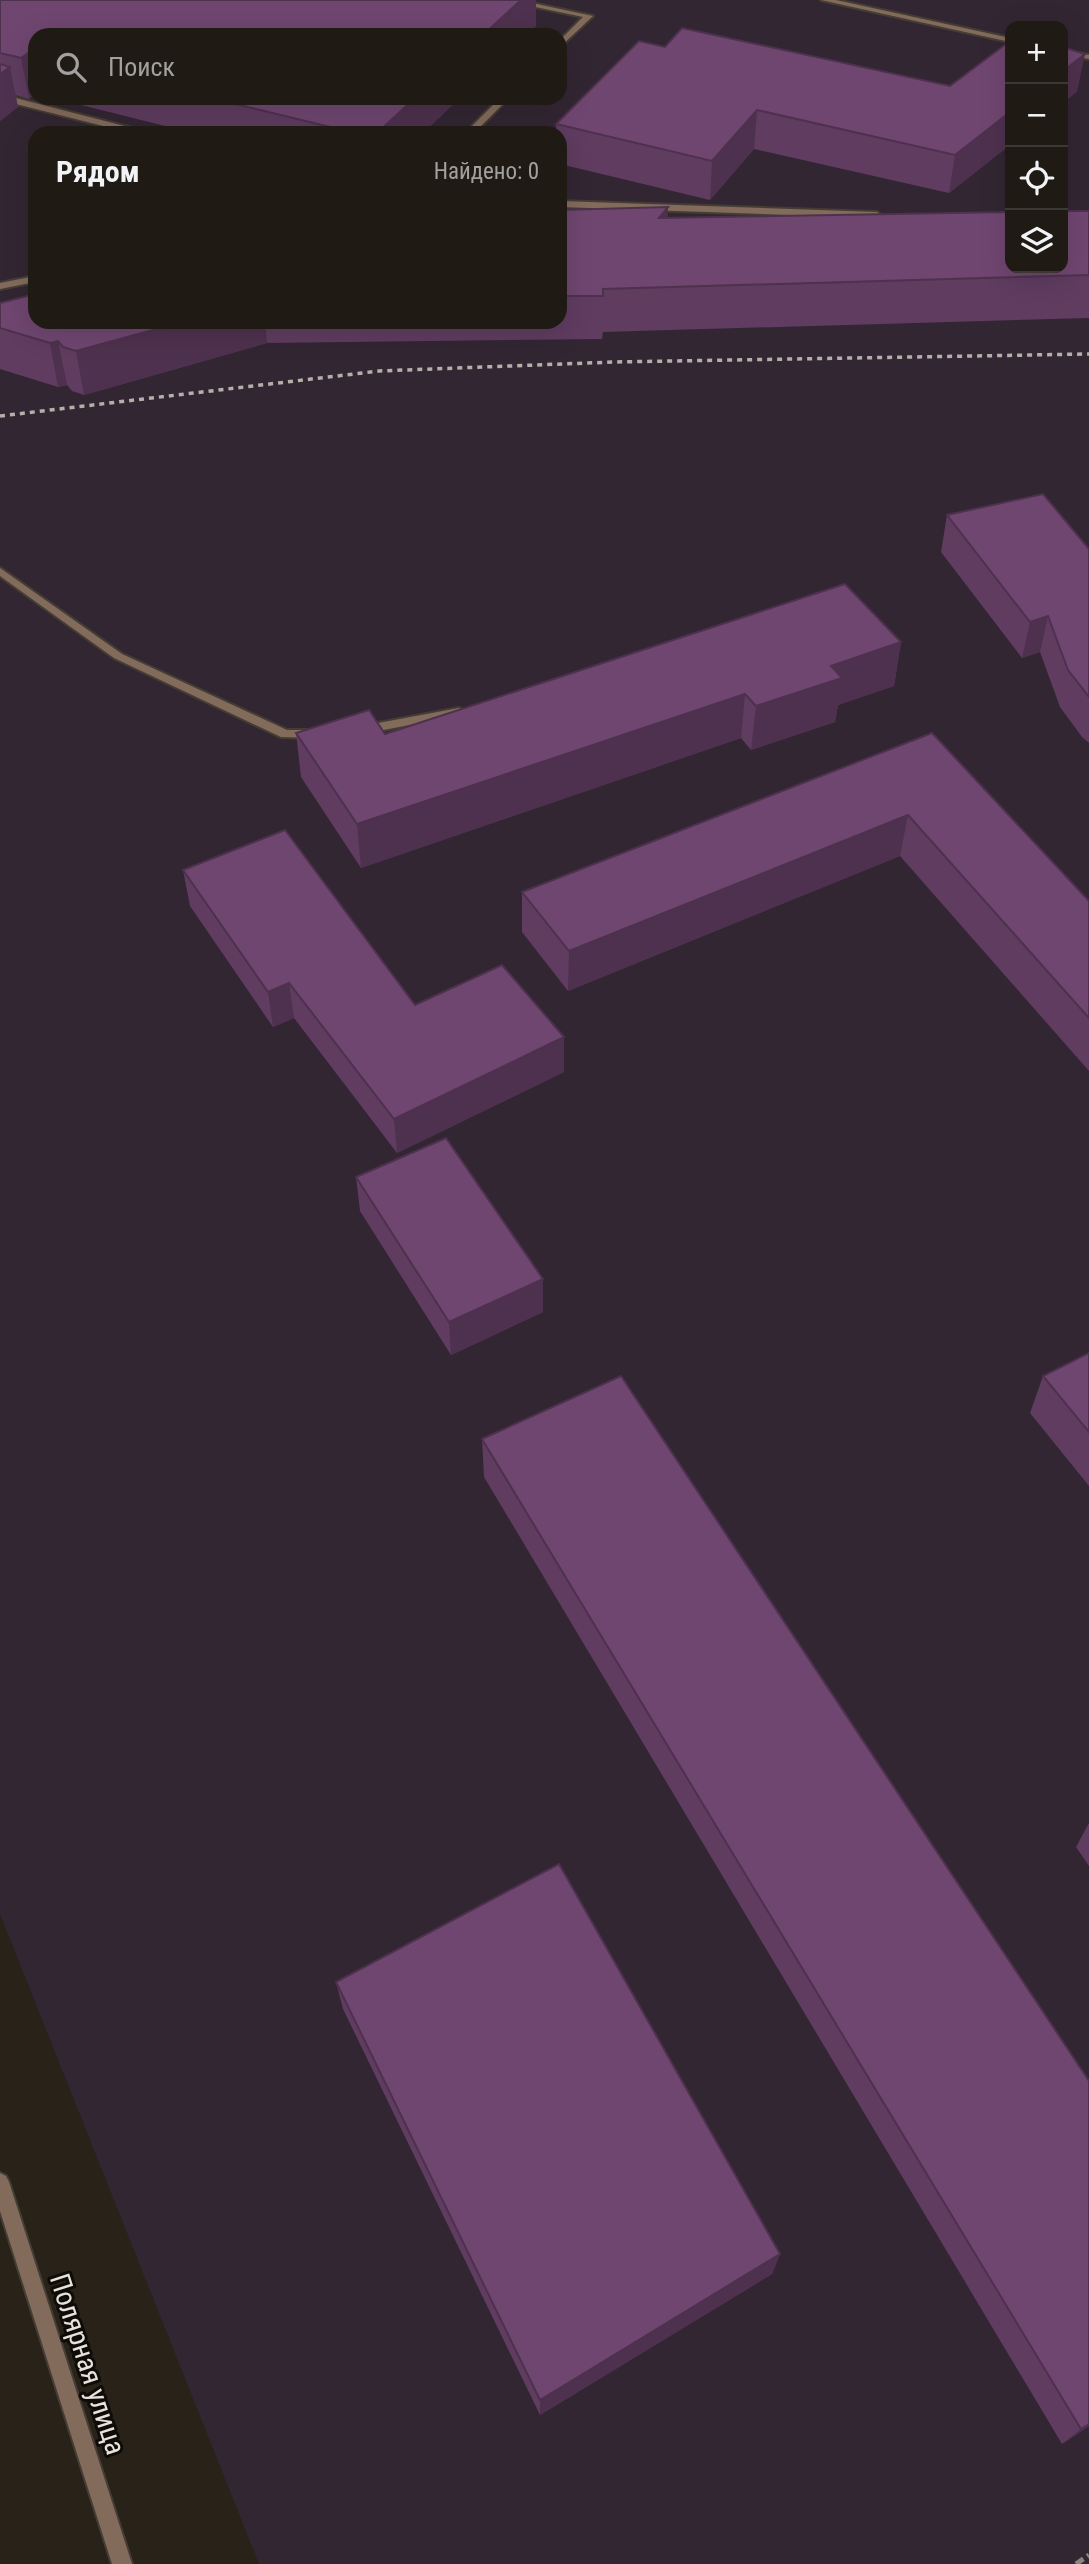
<!DOCTYPE html>
<html lang="ru">
<head>
<meta charset="utf-8">
<style>
	body { margin:0; font-family:"Roboto Condensed",sans-serif; background:#2c2721; color:#f1f3f6 }
	.controls { position:absolute; right:21px; top:21px; display:grid; overflow:hidden; border-radius:14px; box-shadow:0 7px 28px #0002 }
	.controls button { width:63px; height:63px; display:grid; place-items:center; padding:0; border:0; border-bottom:2px solid #3c3833; background:#1f1a13; color:#f1f3f6; font:35px sans-serif }
	.list { margin:0; padding:0; list-style:none }
	h2 { display:flex; justify-content:space-between; align-items:center; height:91px; margin:0; padding:0 28px; font-size:30px }
	h2 small { font-size:23px; font-weight:400; color:#a1a1a0 }
	.icon { flex:none; width:38px; height:38px; fill:none; stroke:currentColor; stroke-width:2; stroke-linecap:round; stroke-linejoin:round }
	.map { position:relative; flex:none; width:1089px; height:2564px; overflow:hidden }
	.search { position:absolute; background:#1f1a13; box-shadow:0 7px 28px #0002; left:28px; top:28px; width:539px; height:77px; display:flex; align-items:center; gap:18px; box-sizing:border-box; padding:0 24px; border-radius:21px; color:#a1a1a0; font-size:26px }
	.panel { position:absolute; background:#1f1a13; box-shadow:0 7px 28px #0002; left:28px; top:126px; width:539px; height:203px; border-radius:21px }
	.map>svg:first-child { display:block }
	.industrial { fill:#322633; fill-rule:evenodd }
	.lines { fill:none; stroke-linecap:round; stroke-linejoin:round }
	.service-casing { stroke:#443d34; stroke-width:4 }
	.minor-casing { stroke:#443d34; stroke-width:4 }
	.path { stroke:#89837b; stroke-width:5; stroke-dasharray:9 4.5; stroke-linecap:butt }
	.service { fill:#836b5c; fill-rule:evenodd }
	.minor { fill:#836b5c; fill-rule:evenodd }
	.rail { stroke:#b5afa9; stroke-width:3.5; stroke-dasharray:5 5; stroke-linecap:butt }
	.wall { fill:#5f3c60 }
	.shaded-wall { fill:#4e314e }
	.building { fill:#6f4670; stroke:#4e314e; stroke-width:2 }
	.labels { text-anchor:middle; stroke-width:6; stroke-linejoin:round; paint-order:stroke }
	.near-street-label { font-size:28px; fill:#e7e2dc; stroke:#0f0c08 }
</style>
</head>
<body>
<div class="map">
<svg width="1089" height="2564" viewBox="0 0 1089 2564">
	<rect width="100%" height="100%" fill="#292219"/>
	<!-- industrial -->
	<path class="industrial" d="M0,0H1089V2564H259L0,1914ZM1010,26H1063V268H1010ZM35,35H560V98H35ZM35,133H560V322H35Z"/>
	<g class="lines">
		<defs>
			<path id="service" d="M502,0H518L593,16L560,47V40L583,17Z
				M821,0H836L1010,38V42Z
				M1063,50L1089,55V59L1063,54Z
				M0,94L144,131L145,133H131L0,100Z
				M500,98H509L474,133H465Z
				M560,201L877,212L881,215L877,218L560,207Z
				M35,276V282L0,289V283Z
				M0,568L122,654L287,730H314L320,734L314,738L281,737L114,658L0,576Z
				M459,708L465,712L463,715L362,734L356,730L362,726Z"/>
			<path id="minor" d="M0,2173L6,2176L9,2182L132,2564H112L0,2211Z"/>
		</defs>
		<!-- service casing -->
		<use href="#service" class="service-casing"/>
		<!-- minor casing -->
		<use href="#minor" class="minor-casing"/>
		<!-- path -->
		<path class="path" d="M1076,2564L1089,2555"/>
		<!-- service -->
		<use href="#service" class="service"/>
		<!-- minor -->
		<use href="#minor" class="minor"/>
		<!-- rail -->
		<path class="rail" d="M0,416L379,371L614,362L1089,354"/>
	</g>
	<!-- wall -->
	<path class="wall" d="M0,0L536,26L526,35H35V94L29,99L15,95L18,107L0,121Z
		M1010,41V145L949,193L754,149L710,200L560,164V133H556V124L665,47L950,86Z
		M53,98H460L423,133H193Z
		M560,210L668,218L1089,211V318L603,332L602,339L267,343L84,395L72,391L67,385L58,387L0,369V303L35,322H560Z
		M947,515L1089,549V743L1082,737L1060,707L1040,652L1022,658L941,552Z
		M901,642L894,686L838,705L835,722L751,750L741,738L361,868L301,777L296,733L385,734Z
		M932,733L1089,901V1071L900,856L568,991L522,932V892Z
		M183,870L415,1005L564,1037V1072L397,1153L294,1018L273,1027L190,906Z
		M356,1177L543,1312L451,1355L360,1211Z
		M1089,1353V1486L1030,1413L1043,1376Z
		M482,1439L1089,2081V2426L1062,2444L484,1477Z
		M1089,1823V1866L1076,1847Z
		M336,1982L780,2254L772,2274L540,2415L343,2009Z"/>
	<!-- shaded-wall -->
	<path class="shaded-wall" d="M521,0H536V26L526,35H483Z
		M28,53L35,92V94L29,99L21,58Z
		M1085,54L1077,92L1063,103V71Z
		M10,67L18,107L0,121V74Z
		M415,98H460L423,133H377Z
		M757,110L754,149L710,200L712,161Z
		M1010,112V145L949,193L955,155Z
		M668,207L666,250L659,218Z
		M182,322H265L267,343L84,395L76,351Z
		M58,341L67,385L58,387L50,343Z
		M1048,616L1040,652L1022,658L1030,622Z
		M901,642L894,686L838,705L835,722L751,750L756,706L831,666Z
		M745,694L741,738L361,868L357,824Z
		M908,815L900,856L568,991L569,951Z
		M289,983L294,1018L273,1027L268,992Z
		M564,1037V1072L397,1153L394,1119Z
		M543,1279V1312L451,1355L449,1322Z
		M780,2254L772,2274L540,2415V2400Z
		M1089,2424V2426L1062,2444L1081,2429Z"/>
	<!-- building -->
	<path class="building" d="M0,0H521L483,35H35V55L28,53L21,58L0,53Z
		M682,28L950,86L1010,41V112L955,155L757,110L712,161L556,124L639,41L665,47Z
		M1063,47L1085,54L1063,71Z
		M0,64L10,67L0,74Z
		M211,98H415L377,133H355Z
		M668,207L659,218L1010,212V268H1063V211H1089V275L603,289V296H560V210Z
		M35,294V322H182L76,351L63,347L58,341L50,343L0,328V303Z
		M1043,494L1089,549V697L1068,670L1048,616L1030,622L947,515Z
		M845,584L901,642L831,666L842,678L756,706L745,694L357,824L296,733L369,710L385,734Z
		M932,733L1089,901V1018L908,815L569,951L522,892Z
		M285,830L415,1005L502,965L564,1037L394,1119L289,983L268,992L183,870Z
		M446,1138L543,1279L449,1322L356,1177Z
		M1089,1353V1432L1043,1376Z
		M621,1376L1089,2081V2424L1081,2429L482,1439Z
		M559,1864L780,2254L540,2400L336,1982Z"/>
	<g class="labels">
		<!-- near-street labels -->
		<g class="near-street-label">
			<text transform="translate(88 2364) rotate(72)" y="10">Полярная улица</text>
		</g>
	</g>
</svg>
<div class="controls">
<button>+</button>
<button>−</button>
<button><svg class="icon" aria-label="locate" viewBox="0 0 24 24"><circle cx="12" cy="12" r="6"/><path d="M12 2v4M12 18v4M2 12h4M18 12h4"/></svg></button>
<button><svg class="icon" aria-label="layers" viewBox="0 0 24 24"><path d="M12 4l9 5-9 5-9-5zM3 14l9 5 9-5"/></svg></button>
</div>
<div class="search"><svg class="icon" aria-label="search" viewBox="0 0 24 24"><circle cx="10" cy="10" r="6"/><path d="M15 15l6 6"/></svg>Поиск</div>
<section class="panel">
<h2>Рядом<small>Найдено: 0</small></h2>
<ul class="list">
</ul>
</section>
</div>
</body>
</html>
